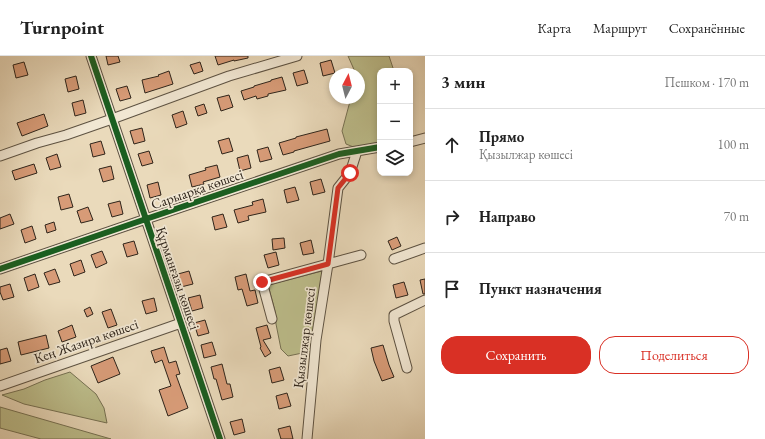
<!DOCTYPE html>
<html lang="ru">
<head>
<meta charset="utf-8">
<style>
	body { margin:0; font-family:"EB Garamond",serif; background:#f2f2f2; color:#222 }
	.controls { position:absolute; right:12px; top:12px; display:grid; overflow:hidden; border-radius:8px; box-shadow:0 2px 6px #0003 }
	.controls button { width:36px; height:36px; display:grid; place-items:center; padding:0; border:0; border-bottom:1px solid #e0e0e0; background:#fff; color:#222; font:20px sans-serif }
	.compass { position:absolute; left:329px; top:12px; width:36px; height:36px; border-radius:50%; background:#fff; box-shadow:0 2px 6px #0003; rotate:7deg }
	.stop { position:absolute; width:12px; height:12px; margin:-9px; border:3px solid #d93025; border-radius:50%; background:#fff }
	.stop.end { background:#d93025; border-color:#fff; box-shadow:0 1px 4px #0008 }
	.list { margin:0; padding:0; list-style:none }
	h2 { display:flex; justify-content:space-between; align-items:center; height:52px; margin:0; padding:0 16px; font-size:17px }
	h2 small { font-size:13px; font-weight:400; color:#767676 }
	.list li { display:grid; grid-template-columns:26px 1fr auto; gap:12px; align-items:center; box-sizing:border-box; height:72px; padding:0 16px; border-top:1px solid #e0e0e0 }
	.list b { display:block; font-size:15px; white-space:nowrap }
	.list p { margin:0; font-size:13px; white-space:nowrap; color:#767676 }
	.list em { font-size:13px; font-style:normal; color:#767676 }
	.actions { display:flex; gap:8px; padding:12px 16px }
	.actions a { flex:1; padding:9px 0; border:1px solid #d93025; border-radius:16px; text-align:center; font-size:14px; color:#d93025 }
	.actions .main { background:#d93025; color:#fff }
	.icon { flex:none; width:22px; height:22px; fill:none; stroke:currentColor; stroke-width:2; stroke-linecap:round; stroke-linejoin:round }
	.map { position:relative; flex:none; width:425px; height:383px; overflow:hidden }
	header { display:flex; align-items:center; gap:24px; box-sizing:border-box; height:56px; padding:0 20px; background:#fff; border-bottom:1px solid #e0e0e0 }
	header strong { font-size:19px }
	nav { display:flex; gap:22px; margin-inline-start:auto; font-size:14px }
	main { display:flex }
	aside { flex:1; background:#fff }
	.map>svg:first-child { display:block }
	.green { fill:#bdbe8c; stroke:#767153 }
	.building { fill:#d79b77; stroke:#2e241a }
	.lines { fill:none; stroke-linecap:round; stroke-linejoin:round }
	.minor-casing { stroke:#5d5242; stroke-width:11 }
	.minor { stroke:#f1e7d3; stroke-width:9 }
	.cycleway-casing { stroke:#f1e7d3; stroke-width:8 }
	.cycleway { stroke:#1b5e20; stroke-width:6 }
	.route { stroke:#d93025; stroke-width:5 }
	.labels { text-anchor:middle; stroke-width:3.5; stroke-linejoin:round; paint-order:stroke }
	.street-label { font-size:14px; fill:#2e241a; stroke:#f1e7d3 }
</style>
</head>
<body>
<header>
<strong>Turnpoint</strong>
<nav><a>Карта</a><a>Маршрут</a><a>Сохранённые</a></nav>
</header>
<main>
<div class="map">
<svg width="425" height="383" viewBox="0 0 425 383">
	<rect width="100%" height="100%" fill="#eadabb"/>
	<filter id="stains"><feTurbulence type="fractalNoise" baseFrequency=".005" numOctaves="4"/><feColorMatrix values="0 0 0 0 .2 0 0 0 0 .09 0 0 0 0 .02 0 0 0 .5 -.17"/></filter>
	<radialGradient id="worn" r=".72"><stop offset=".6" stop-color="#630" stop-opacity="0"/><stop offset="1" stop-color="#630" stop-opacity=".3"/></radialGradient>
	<!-- green -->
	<path class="green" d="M348,0H389L394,15H380V87L356,92L346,88L342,75L349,49L352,42H359V28L360,26L359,24V18H356Z
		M322,215L312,295L288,300L281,293L276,268L275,255L268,229Z
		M70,316L96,338L104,352L107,367L24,348L2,339L24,333L45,324Z
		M0,351L111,383H41L0,372Z"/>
	<!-- building -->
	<path class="building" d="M106,0H118L120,6L108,9Z
		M215,0H248V2L234,5V4L218,9Z
		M331,4L335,17L323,20L320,7Z
		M24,6L28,19L16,22L13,9Z
		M200,6L203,15L194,18L190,9Z
		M304,14L308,27L297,30L293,17Z
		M169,15L173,28L145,37L142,24L159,20L158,19Z
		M76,20L79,33L68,36L65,23Z
		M282,21L286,34L268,38V40L257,43L256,40L244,44L241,35L254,31V30L271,25V24Z
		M127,30L131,42L120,45L116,33Z
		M229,39L233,51L221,55L217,42Z
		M83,44L86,57L75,60L72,47Z
		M204,48L207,57L198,60L195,51Z
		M183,55L187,68L176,72L172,59Z
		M44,58L48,70L22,80L17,67Z
		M142,72L145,85L134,88L130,75Z
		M327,73L330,85L294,95V96L283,99L279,87L296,82V81Z
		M229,82L233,95L222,98L218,85Z
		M101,85L105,98L93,101L90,88Z
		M268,91L272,103L260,106L257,94Z
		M149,95L153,107L142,110L138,98Z
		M57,98L61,111L50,114L46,102Z
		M248,99L251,112L240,115L237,102Z
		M34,108L37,117L15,124L12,115Z
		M217,109L220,121L203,126L204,128L192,131L189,119L206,114L205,112Z
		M111,110L114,123L103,126L99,113Z
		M321,123L325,136L313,139L310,126Z
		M158,126L161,139L150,142L147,129Z
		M295,131L299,144L287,147L284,134Z
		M69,138L73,151L61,154L58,141Z
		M263,143L266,156L248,160L249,164L238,167L234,154L253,149L252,146Z
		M120,145L123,158L112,161L108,148Z
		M88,151L93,164L81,167L77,155Z
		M10,158L14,168L0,173V162Z
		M223,158L227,171L215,174L212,161Z
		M54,166L56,174L47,177L45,169Z
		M32,170L36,183L25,187L21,174Z
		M397,181L401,190L392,194L388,185Z
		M284,182L285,192L273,194L272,183Z
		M311,184L314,197L303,199L300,187Z
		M134,185L138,198L127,201L123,188Z
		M102,195L107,207L96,212L91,199Z
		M276,196L279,209L268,212L264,199Z
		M81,204L85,216L74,220L70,208Z
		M55,213L60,226L49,229L44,217Z
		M189,215L193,228L181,231L178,218Z
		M35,218L39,231L28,235L24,222Z
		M246,218L250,235L255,234L258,247L247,250L242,233L238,234L235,221Z
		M425,223V238H423L420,224Z
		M404,226L408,239L396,242L393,229Z
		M10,228L14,241L3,244L0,236V231Z
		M200,239L203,252L192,255L188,242Z
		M154,242L157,255L146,258L142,245Z
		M90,251L93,258L87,261L84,254Z
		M111,253L117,269L108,272L102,256Z
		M205,264L209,277L198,280L194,267Z
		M72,269L76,281L62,286L58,275Z
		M267,269L271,282L263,284L271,297L265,301L260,292L261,291L256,272Z
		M46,279L49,292L21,299L18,286Z
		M212,286L216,299L204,302L201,289Z
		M383,289L389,309L394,321L382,325L374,305L371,292Z
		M164,291L169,307L176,305L180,318L176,319L188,352L168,360L159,334L171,330L162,304L155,307L151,295Z
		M7,292L11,305L0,308V294Z
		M113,301L120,318L98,327L91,310Z
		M222,308L227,328H230L233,341L222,344L216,323H214L211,311Z
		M280,311L284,324L272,327L269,314Z
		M287,337L291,350L279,353L276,340Z
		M242,363L245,376L234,379L230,366Z
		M290,370L293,383H281L278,373Z"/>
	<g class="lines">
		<defs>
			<path id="minor" d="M91,0L220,383
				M410,86L425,82
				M0,100L37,87L66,79L112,63L229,20L297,0
				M394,203L425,192
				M0,213L146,163L339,98L380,91
				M272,263L262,226L361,199
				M407,312L394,265V259L425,244
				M0,330L181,267
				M307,383L316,284L328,208L338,132L350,117L357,95"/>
		</defs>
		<!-- minor casing -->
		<use href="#minor" class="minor-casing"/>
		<!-- minor -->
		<use href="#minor" class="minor"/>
		<defs>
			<path id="cycleway" d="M91,0L220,383
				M0,213L146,163L339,98L380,91"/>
		</defs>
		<!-- cycleway casing -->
		<use href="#cycleway" class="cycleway-casing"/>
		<!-- cycleway -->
		<use href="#cycleway" class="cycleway"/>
	</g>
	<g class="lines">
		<!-- route -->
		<path class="route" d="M262,226L328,208L338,132L350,117"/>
	</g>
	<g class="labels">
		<!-- street labels -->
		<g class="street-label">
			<text transform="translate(197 133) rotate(-19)" y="5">Сарыарқа көшесі</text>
			<text transform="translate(178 222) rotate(71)" y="5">Құрманғазы көшесі</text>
			<text transform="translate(304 282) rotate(-83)" y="5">Қызылжар көшесі</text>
			<text transform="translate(86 285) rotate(-19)" y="5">Кең Жазира көшесі</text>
		</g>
	</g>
	<rect width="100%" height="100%" filter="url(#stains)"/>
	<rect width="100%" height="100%" fill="url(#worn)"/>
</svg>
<div class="controls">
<button>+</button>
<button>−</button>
<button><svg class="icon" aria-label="layers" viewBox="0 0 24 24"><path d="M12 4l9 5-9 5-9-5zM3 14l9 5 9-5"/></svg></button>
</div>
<svg class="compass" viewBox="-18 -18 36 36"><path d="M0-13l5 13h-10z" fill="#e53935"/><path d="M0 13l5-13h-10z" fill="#767676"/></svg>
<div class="stop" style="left:350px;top:117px"></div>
<div class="stop end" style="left:262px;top:226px"></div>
</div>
<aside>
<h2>3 мин<small>Пешком · 170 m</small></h2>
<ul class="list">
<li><svg class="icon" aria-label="ahead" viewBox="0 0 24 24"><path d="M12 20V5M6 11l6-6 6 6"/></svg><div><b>Прямо</b><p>Қызылжар көшесі</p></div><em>100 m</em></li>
<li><svg class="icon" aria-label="right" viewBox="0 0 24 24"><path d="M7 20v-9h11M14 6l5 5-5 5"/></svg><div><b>Направо</b></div><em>70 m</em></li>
<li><svg class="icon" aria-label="arrive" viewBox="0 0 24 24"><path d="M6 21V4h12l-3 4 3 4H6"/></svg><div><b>Пункт назначения</b></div></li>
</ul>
<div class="actions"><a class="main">Сохранить</a><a>Поделиться</a></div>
</aside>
</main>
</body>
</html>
